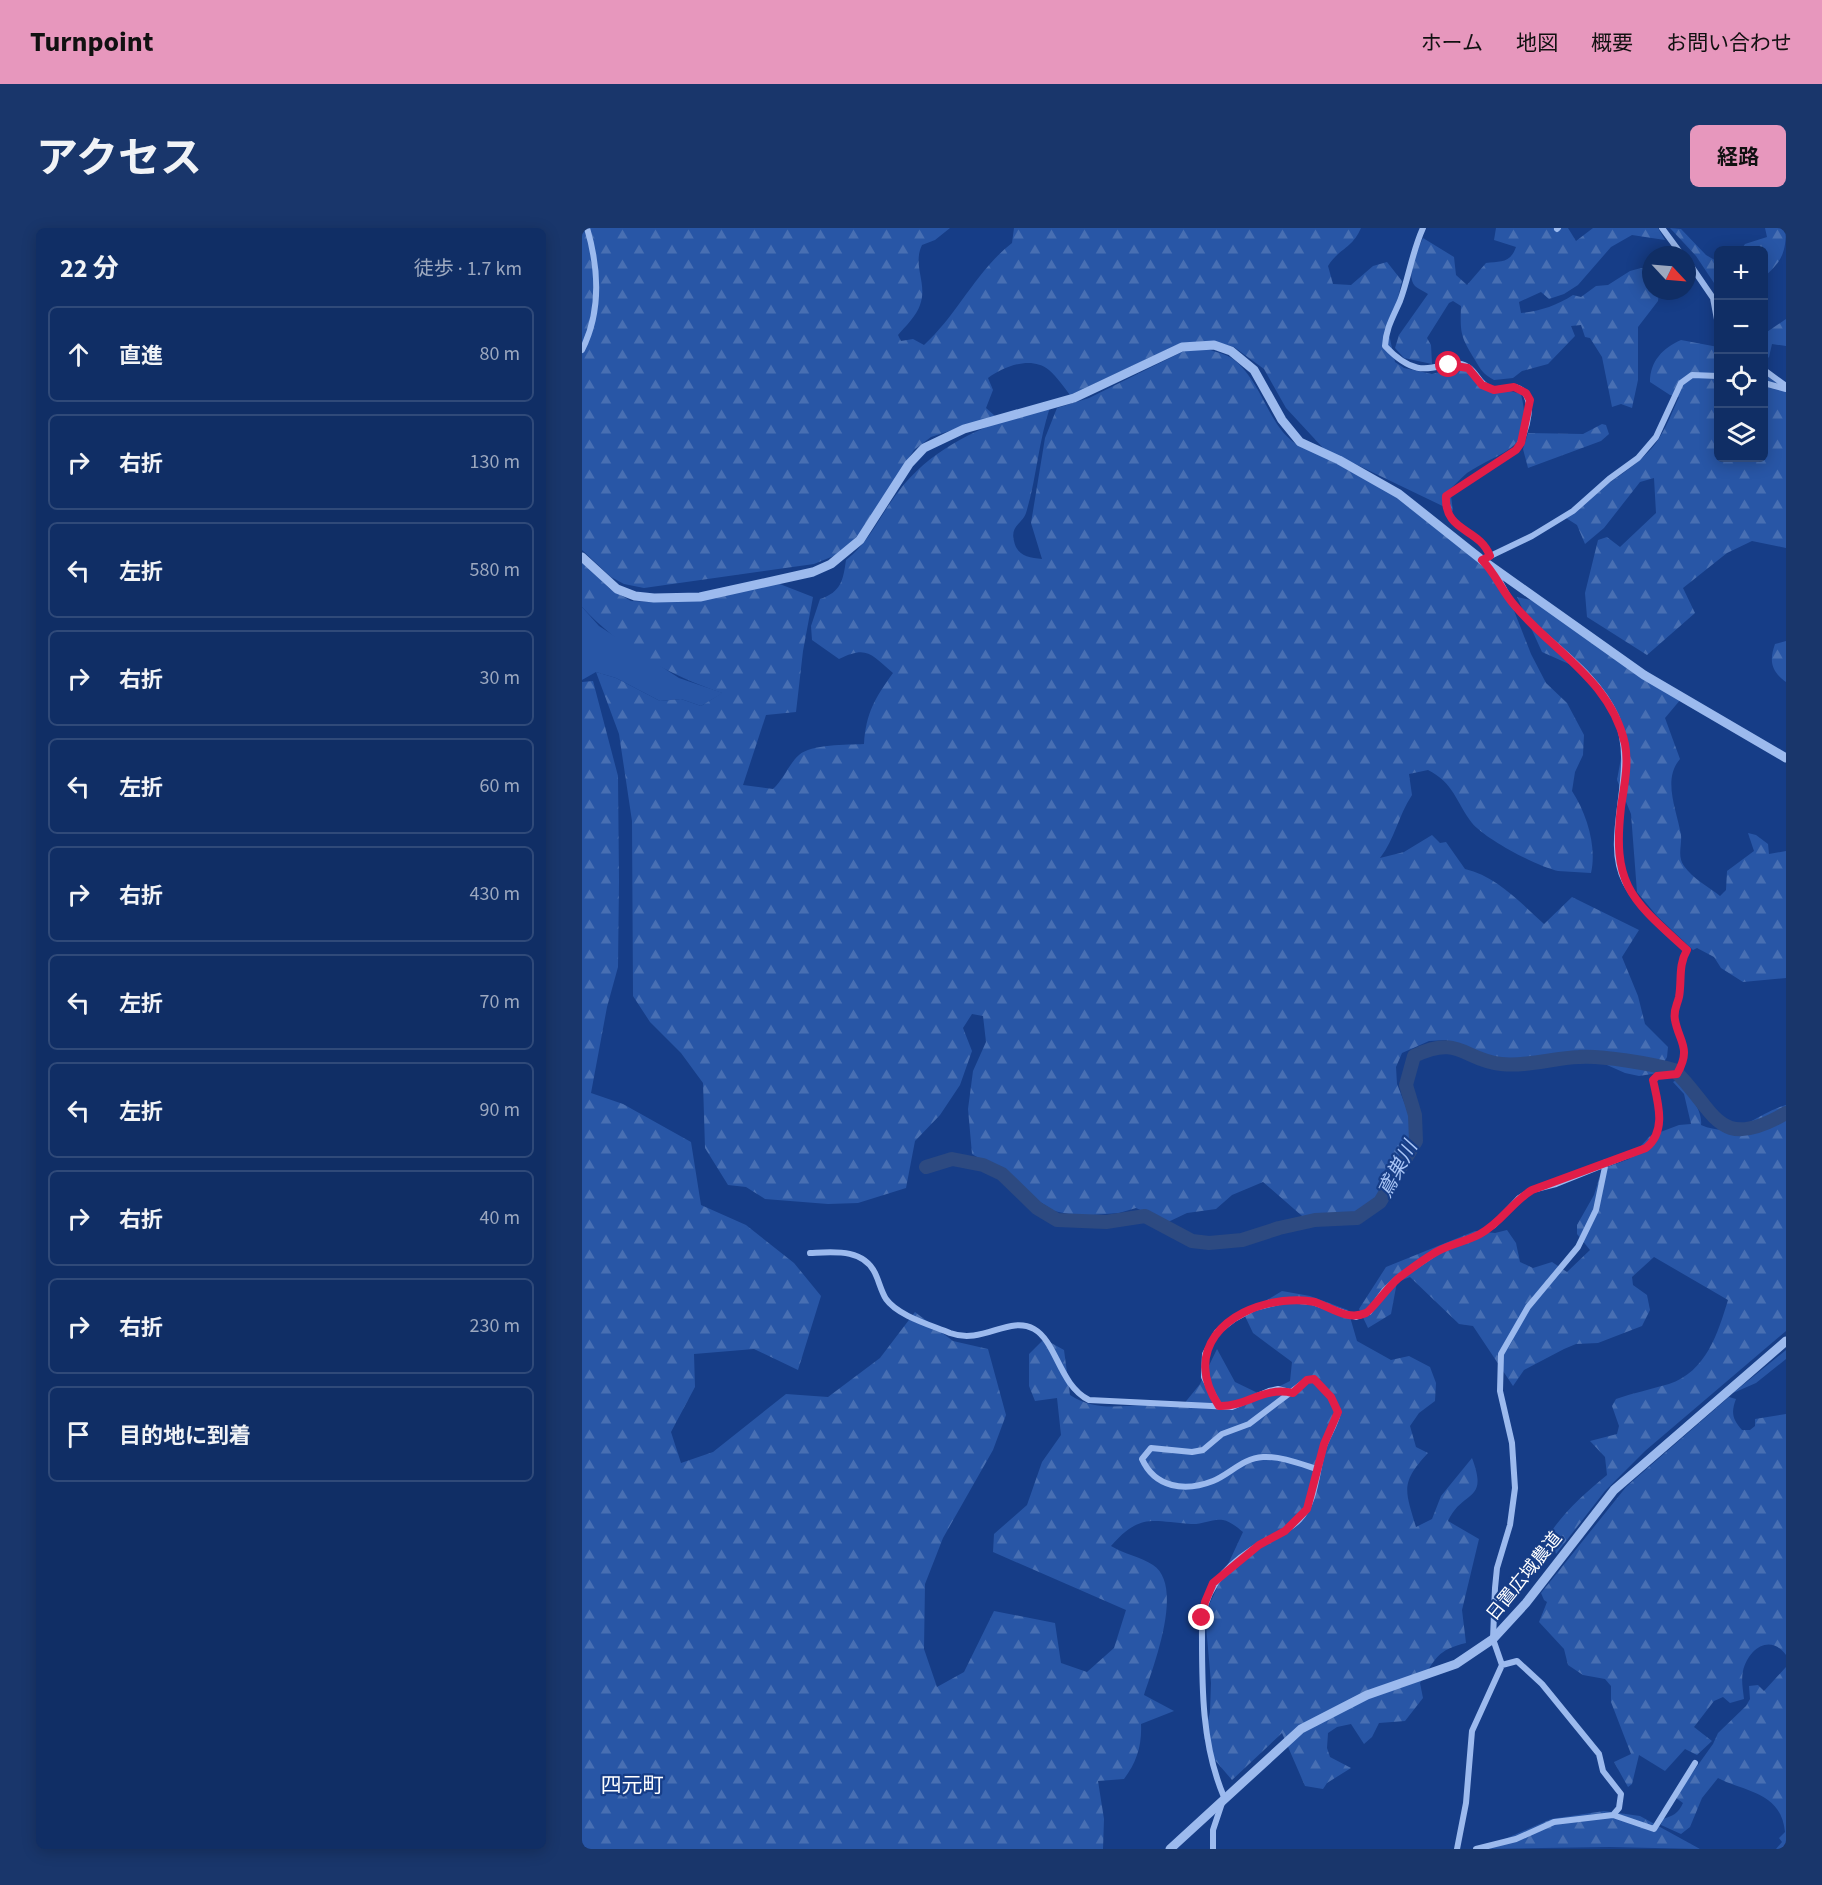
<!DOCTYPE html>
<html lang="ja">
<head>
<meta charset="utf-8">
<style>
	body { margin:0; font-family:"Source Sans 3","Noto Sans JP",sans-serif; background:#19366b; color:#f1f3f6 }
	.controls { position:absolute; right:18px; top:18px; display:grid; overflow:hidden; border-radius:9px; box-shadow:0 3px 15px #0003 }
	.controls button { width:54px; height:54px; display:grid; place-items:center; padding:0; border:0; border-bottom:2px solid #304a79; background:#102e65; color:#f1f3f6; font:30px sans-serif }
	.compass { position:absolute; left:1060px; top:18px; width:54px; height:54px; border-radius:50%; background:#102e65; box-shadow:0 3px 15px #0003; rotate:116deg }
	.stop { position:absolute; width:18px; height:18px; margin:-14px; border:4px solid #e11d48; border-radius:50%; background:#fff }
	.stop.end { background:#e11d48; border-color:#fff; box-shadow:0 2px 6px #0008 }
	.list { margin:0; padding:0; list-style:none }
	h2 { display:flex; justify-content:space-between; align-items:center; height:78px; margin:0; padding:0 24px; font-size:26px }
	h2 small { font-size:20px; font-weight:400; color:#9ca8bf }
	.list li { display:grid; grid-template-columns:39px 1fr auto; gap:18px; align-items:center; box-sizing:border-box; height:96px; margin:0 12px 12px; padding:0 12px; border:2px solid #304a79; border-radius:9px }
	.list b { display:block; font-size:22px; white-space:nowrap }
	.list em { font-size:20px; font-style:normal; color:#9ca8bf }
	.icon { flex:none; width:33px; height:33px; fill:none; stroke:currentColor; stroke-width:2; stroke-linecap:round; stroke-linejoin:round }
	.map { position:relative; flex:none; width:1204px; height:1621px; overflow:hidden; border-radius:9px }
	header { display:flex; align-items:center; gap:36px; box-sizing:border-box; height:84px; padding:0 30px; background:#e797bd; color:#111 }
	header strong { font-size:28px }
	nav { display:flex; gap:33px; margin-inline-start:auto; font-size:21px }
	.intro { display:flex; align-items:center; justify-content:space-between; box-sizing:border-box; height:144px; padding:0 36px }
	h1 { margin:0; font-size:42px }
	.button { padding:15px 27px; border-radius:9px; background:#e797bd; color:#111; font-size:21px; font-weight:700 }
	main { display:flex; gap:36px; padding:0 36px }
	aside { flex:1; background:#102e65; border-radius:9px; box-shadow:0 3px 15px #0003 }
	.map>svg:first-child { display:block }
	.green { fill:#2856a6 }
	.forest { fill:url(#forest-firs) }
	.lines { fill:none; stroke-linecap:round; stroke-linejoin:round }
	.river { stroke:#2d4a81; stroke-width:14 }
	.minor { stroke:#9cbaee; stroke-width:6 }
	.tertiary { stroke:#9cbaee; stroke-width:9 }
	.route { stroke:#e11d48; stroke-width:8 }
	.labels { text-anchor:middle; stroke-width:4.5; stroke-linejoin:round; paint-order:stroke }
	.street-label { font-size:18px; fill:#fff; stroke:#163d87 }
	.water-label { font-size:20px; font-style:italic; fill:#a8c4f5; stroke:#163d87 }
	.quarter-label { font-size:21px; fill:#fff; stroke:#163d87 }
</style>
</head>
<body>
<header>
<strong>Turnpoint</strong>
<nav><a>ホーム</a><a>地図</a><a>概要</a><a>お問い合わせ</a></nav>
</header>
<div class="intro"><h1>アクセス</h1><a class="button">経路</a></div>
<main>
<aside>
<h2>22 分<small>徒歩 · 1.7 km</small></h2>
<ul class="list">
<li><svg class="icon" aria-label="ahead" viewBox="0 0 24 24"><path d="M12 20V5M6 11l6-6 6 6"/></svg><div><b>直進</b></div><em>80 m</em></li>
<li><svg class="icon" aria-label="right" viewBox="0 0 24 24"><path d="M7 20v-9h11M14 6l5 5-5 5"/></svg><div><b>右折</b></div><em>130 m</em></li>
<li><svg class="icon" aria-label="left" viewBox="0 0 24 24"><path d="M17 20v-9H6M10 6l-5 5 5 5"/></svg><div><b>左折</b></div><em>580 m</em></li>
<li><svg class="icon" aria-label="right" viewBox="0 0 24 24"><path d="M7 20v-9h11M14 6l5 5-5 5"/></svg><div><b>右折</b></div><em>30 m</em></li>
<li><svg class="icon" aria-label="left" viewBox="0 0 24 24"><path d="M17 20v-9H6M10 6l-5 5 5 5"/></svg><div><b>左折</b></div><em>60 m</em></li>
<li><svg class="icon" aria-label="right" viewBox="0 0 24 24"><path d="M7 20v-9h11M14 6l5 5-5 5"/></svg><div><b>右折</b></div><em>430 m</em></li>
<li><svg class="icon" aria-label="left" viewBox="0 0 24 24"><path d="M17 20v-9H6M10 6l-5 5 5 5"/></svg><div><b>左折</b></div><em>70 m</em></li>
<li><svg class="icon" aria-label="left" viewBox="0 0 24 24"><path d="M17 20v-9H6M10 6l-5 5 5 5"/></svg><div><b>左折</b></div><em>90 m</em></li>
<li><svg class="icon" aria-label="right" viewBox="0 0 24 24"><path d="M7 20v-9h11M14 6l5 5-5 5"/></svg><div><b>右折</b></div><em>40 m</em></li>
<li><svg class="icon" aria-label="right" viewBox="0 0 24 24"><path d="M7 20v-9h11M14 6l5 5-5 5"/></svg><div><b>右折</b></div><em>230 m</em></li>
<li><svg class="icon" aria-label="arrive" viewBox="0 0 24 24"><path d="M6 21V4h12l-3 4 3 4H6"/></svg><div><b>目的地に到着</b></div></li>
</ul>
</aside>
<div class="map">
<svg width="1204" height="1621" viewBox="0 0 1204 1621">
	<defs>
		<pattern id="forest-firs" width="22" height="20" patternUnits="userSpaceOnUse" patternTransform="scale(1.5)"><rect width="22" height="20" fill="#2856a6"/><path d="M5 1l3.5 6h-7zM16 11l3.5 6h-7z" fill="#486fb3"/></pattern>
	</defs>
	<rect width="100%" height="100%" fill="#163d87"/>
	<!-- green -->
	<path class="green" d="M0,379L17,398L97,450L141,465L119,478L99,471L78,473L34,450L14,444L0,452Z"/>
	<!-- forest -->
	<path class="forest" d="M0,0H368L353,12L340,17C330,38 346,55 338,77C335,87 323,99 316,107L319,113L331,111L342,117C376,86 394,43 430,15L432,0H779C770,21 757,20 746,38L751,56L769,57L791,38L805,34L820,53L807,106L813,134L822,140L850,146L876,139L888,142L910,158L939,166C953,224 922,220 885,245C879,250 874,256 868,261L871,283L742,221L704,180L682,141L652,119L630,113L599,115L488,167C482,159 475,149 467,142C449,127 421,139 406,150L411,162L404,180L413,188L349,209L332,222L278,305L259,325L232,336L62,360L42,356L29,349L0,322Z
		M914,0H986L994,13L1011,0H1076L1083,12L1050,7L1029,19L996,57L982,66L967,71L959,64L937,74L939,85C958,83 974,78 991,67L999,69L1014,58L1026,57L1048,43L1059,40L1069,42V63H1077L1076,73L1056,99V152L1050,180L1039,176L1030,179L1020,129L1008,110L1003,109L999,97L989,98L993,108L966,136L940,143L931,150L912,152C901,146 899,142 893,132C879,108 878,107 879,78L871,73L867,75L845,110L849,117L850,136L822,130L813,120L817,107L846,66C842,63 836,61 833,58C823,47 836,21 841,10L872,29L874,47L885,57L904,35C918,33 928,36 934,19L912,12Z
		M1088,0L1099,1L1124,27L1136,34V52L1132,55L1114,28Z
		M1183,0H1204C1204,25 1200,33 1182,49V22H1159L1163,16L1185,9Z
		M1204,91V118L1190,116L1187,129L1182,133V106Z
		M1099,112L1136,119V230H1182V142L1204,160V320L1170,313L1145,325L1101,360L1113,385L1065,427L1005,389L1003,365L1016,312L1025,309L1038,319L1074,285L1072,250L1058,254L1022,300L1003,316L995,297L984,290C1010,261 1051,245 1074,215C1084,201 1090,184 1097,169L1088,167L1068,154C1068,133 1081,120 1099,112Z
		M625,121C634,124 644,126 651,131C686,158 687,214 732,223L824,274L899,325L917,344L949,426L964,455L985,475L1002,507L1001,527L993,544L990,563C1005,586 1015,619 1009,645C998,644 987,644 976,643C956,639 903,611 890,595C874,574 872,555 846,542L827,546L830,567C816,588 813,611 798,630L822,624L850,607L858,615L864,614L883,641C914,648 939,675 962,696L990,669L1057,702L1040,729L1056,768L1063,796L1086,819L1085,829L1076,845L1057,848L1043,845L998,825L966,829L930,840L907,836L883,826L864,812L847,813L820,825L814,839L815,856L829,892L828,915L803,948L797,967L776,983L744,998L727,994L681,954L650,967L634,981L605,985L586,994L554,980L537,985L496,988L472,983L452,970L432,951L390,926L386,881L391,843L404,814L401,788L390,786L381,800L390,823L378,857L358,887L333,913L324,960L276,975L246,976L183,971L164,959L146,957L123,920L121,855L99,825L68,794L51,768L50,593L37,506L14,444L34,450L78,473L99,471L119,478L140,465C87,447 38,420 0,379V334L28,361L49,373L73,374L190,353L231,369L221,423L214,484L184,487L161,557L191,561C202,551 206,537 217,527C229,516 265,517 282,516C284,485 293,470 311,445C289,426 285,417 257,431L230,412L229,398L238,371C259,364 261,353 264,332C288,314 298,287 316,264C354,214 412,194 469,176C456,214 455,249 444,285C440,296 428,298 432,313C435,328 447,330 460,331L449,295L463,210L475,180L507,170L602,123Z
		M1020,196L1024,197L1027,206L1019,213L946,240L941,221L946,205L1001,206Z
		M935,369L966,376L992,392L1099,471L1083,490L1098,531C1080,552 1095,582 1099,607C1100,618 1095,628 1102,638C1110,650 1127,659 1138,668L1144,662L1145,643L1172,623L1166,605L1174,607L1186,616L1187,626L1204,623V750L1161,754L1139,740L1132,729L1115,720L1111,722L1075,688L1055,664L1049,586L1035,552L1043,508L1032,477L1005,444L960,424Z
		M1204,413V454C1189,443 1187,433 1193,416Z
		M11,453L36,548L37,653L36,739L25,779L9,865L41,876L109,914L119,977L164,997L212,1035L239,1068L216,1142L172,1121L112,1126L113,1159L89,1204L99,1235L131,1224L204,1166L246,1169L298,1130L333,1084L371,1113L406,1121L424,1187L411,1222L361,1310L343,1356L342,1421L355,1459L382,1444L412,1383L473,1395L479,1435L505,1444L532,1420L544,1382L411,1324L412,1306L445,1277L460,1234L479,1207L475,1170L453,1173L447,1158V1126L462,1111L482,1122L488,1167C513,1183 534,1178 562,1177C575,1176 588,1177 601,1177L618,1156L635,1121L653,1154L680,1167L708,1153L710,1134L671,1105L662,1086L700,1063L728,1068L766,1082L775,1113L809,1132L827,1128L848,1139L854,1155L853,1173L837,1185L828,1198L834,1219L846,1225C818,1255 823,1262 834,1299L850,1291L859,1268L890,1230C907,1275 881,1261 866,1293L897,1311L880,1382L884,1415C855,1422 854,1430 838,1455L841,1470L823,1493L797,1495L790,1509L782,1516L769,1496L755,1499L746,1505L745,1520L748,1529L769,1540L745,1555L741,1561L723,1558L700,1505L650,1552L632,1531L622,1510L628,1484L629,1455L624,1397L628,1375L661,1304C656,1300 648,1293 641,1292C631,1290 619,1297 609,1296C569,1293 558,1285 529,1318C542,1326 559,1329 571,1337C603,1358 571,1439 562,1467L592,1483L559,1496C560,1517 555,1534 542,1551L516,1553L522,1591L521,1621H0V454Z
		M1096,851C1105,864 1121,881 1119,897C1155,912 1171,887 1204,877V1103L1063,1223L1023,1263L974,1326L968,1305C985,1281 1003,1265 1025,1247L1023,1229L1008,1213L1035,1206L1037,1198L1030,1178L1034,1171C1051,1165 1070,1161 1087,1156C1124,1144 1136,1105 1146,1072L1072,1029L1050,1049L1051,1057L1065,1067L1068,1082L1060,1098L1016,1115L994,1116L982,1121L942,1142L931,1158L891,1098L877,1096L828,1049L815,1054L809,1086L786,1100L777,1081L804,1039L893,1003L913,1005L925,1002L934,1015L938,1034L951,1040L970,1034L985,1044L1008,1022L995,1006V997L1012,967L1020,941L1047,931L1068,908L1097,897L1109,896L1102,866L1091,854Z
		M1204,1122V1131L1174,1155L1151,1165Z
		M1147,1169L1154,1171C1149,1184 1150,1191 1160,1202H1168L1173,1198V1191L1204,1186V1427C1188,1405 1166,1421 1161,1443C1159,1452 1161,1462 1162,1471L1148,1475L1141,1469L1132,1473L1112,1499L1130,1513L1115,1527L1103,1521L1083,1543L1057,1527L1050,1556L1046,1559L1032,1534L1049,1526L1029,1474V1458L1023,1451L1001,1447L986,1437L982,1421L957,1394L965,1374L962,1372L959,1365L1044,1259Z
		M1204,1439V1621H1194L1200,1614L1197,1610L1203,1604C1199,1563 1162,1564 1136,1550L1120,1570L1108,1599L1099,1606L1079,1597L1080,1591C1091,1588 1096,1586 1101,1575L1094,1570L1096,1565L1131,1516L1136,1505L1164,1478L1168,1471L1167,1458L1176,1457L1182,1463Z
		M1022,1583L1058,1588L1118,1621L1028,1619L900,1621L969,1591Z"/>
	<g class="lines">
		<!-- river -->
		<path class="river" d="M344,939L370,931L401,937L420,946L455,980L475,992L524,994L563,988L610,1013L627,1015L660,1012L697,1000L733,992L775,990L798,974L834,913L833,887L824,857L832,828C878,806 881,832 919,836C945,839 971,830 997,829C1019,827 1070,836 1092,842C1134,882 1134,926 1204,885"/>
		<!-- minor -->
		<path class="minor" d="M841,0C830,24 827,49 818,73C811,89 804,100 803,118C845,163 861,124 886,139C896,145 897,157 909,161C917,164 924,158 932,159C958,163 944,208 934,222L864,268C862,305 897,299 908,328
			M1080,0L1100,27
			M975,1L976,0
			M1105,32L1131,70L1136,97
			M0,122C19,84 17,41 5,0
			M1182,142L1204,158
			M1182,155L1204,161
			M901,333L900,332L950,308L991,283L1027,251L1056,230L1074,209L1099,155L1110,147L1136,148
			M228,1025C251,1024 281,1020 293,1045C297,1053 299,1063 304,1071C316,1088 349,1097 368,1105C401,1117 427,1087 452,1101C475,1114 477,1157 507,1172L650,1179L687,1163L696,1161L711,1165
			M637,1178L622,1149L623,1126L635,1104L652,1091L672,1080L705,1072L730,1074L774,1089L787,1084L802,1063L816,1050L856,1023L898,1006L912,997L937,970L950,962L974,956L1064,920C1085,903 1076,875 1071,852L1075,848L1095,846C1110,820 1097,814 1093,792C1091,782 1095,778 1097,769C1100,753 1096,737 1105,722C1082,701 1058,682 1043,654C1019,608 1058,544 1034,488C1014,443 967,416 935,381C924,369 920,354 911,343
			M1031,1587L1072,1601L1113,1535
			M631,1621V1602L642,1569C618,1513 620,1450 620,1390C627,1353 650,1332 682,1314C694,1308 707,1302 717,1292C735,1273 734,1242 742,1218C746,1207 754,1196 756,1184L749,1169L732,1151L725,1152L667,1196L640,1206L621,1222L610,1224L569,1220L560,1231C573,1260 603,1264 631,1253C648,1246 661,1230 681,1229C698,1228 719,1236 735,1241
			M875,1621L884,1575L890,1503L920,1437L911,1411L913,1360L915,1340L928,1297L933,1260L930,1215L918,1163L919,1126L946,1079L996,1019L1014,982L1024,934
			M894,1621L934,1611L972,1594L1031,1587L1037,1580L1039,1566L1021,1543L1017,1526L960,1456L935,1433L920,1437"/>
		<!-- tertiary -->
		<path class="tertiary" d="M0,329L35,361L53,368L72,370L118,369L231,344L249,336L278,312L327,236L342,220L382,201L492,170L600,119L632,117L649,123L672,142L700,192L718,214L757,232L817,266L900,332L1062,447L1204,530
			M588,1621L719,1501L785,1467L874,1436L911,1411L944,1375L1032,1262L1204,1113"/>
	</g>
	<g class="lines">
		<!-- route -->
		<path class="route" d="M620,1390L623,1374L631,1355L677,1317L703,1303L725,1281L742,1216L756,1184L749,1169L732,1151L725,1152L711,1165C681,1158 665,1179 637,1178C600,1123 643,1080 701,1073C710,1072 724,1072 733,1074C750,1080 766,1093 784,1085C790,1082 808,1056 818,1049C830,1040 843,1030 856,1023C869,1016 885,1013 898,1006C919,995 930,974 950,962L1064,920C1085,903 1076,875 1071,852L1075,848L1095,846C1110,820 1097,814 1093,792C1091,782 1095,778 1097,769C1100,753 1096,737 1105,722C1049,671 1030,658 1039,579C1042,559 1047,536 1043,516C1029,453 972,424 934,379C920,364 914,346 900,332L908,328C897,299 862,305 864,268L934,222L939,215L948,172L944,165L932,159L912,162L900,157L886,140L867,137"/>
	</g>
	<g class="labels">
		<!-- street labels -->
		<g class="street-label">
			<text transform="translate(942 1348) rotate(-51)" y="6">日置広域農道</text>
		</g>
		<!-- water labels -->
		<g class="water-label">
			<text transform="translate(815 941) rotate(-62)" y="7">鳶巣川</text>
		</g>
		<!-- quarter labels -->
		<g class="quarter-label">
			<text x="50" y="1564">四元町</text>
		</g>
	</g>
</svg>
<div class="controls">
<button>+</button>
<button>−</button>
<button><svg class="icon" aria-label="locate" viewBox="0 0 24 24"><circle cx="12" cy="12" r="6"/><path d="M12 2v4M12 18v4M2 12h4M18 12h4"/></svg></button>
<button><svg class="icon" aria-label="layers" viewBox="0 0 24 24"><path d="M12 4l9 5-9 5-9-5zM3 14l9 5 9-5"/></svg></button>
</div>
<svg class="compass" viewBox="-18 -18 36 36"><path d="M0-13l5 13h-10z" fill="#e53935"/><path d="M0 13l5-13h-10z" fill="#9ca8bf"/></svg>
<div class="stop" style="left:867px;top:137px"></div>
<div class="stop end" style="left:620px;top:1390px"></div>
</div>
</main>
</body>
</html>
